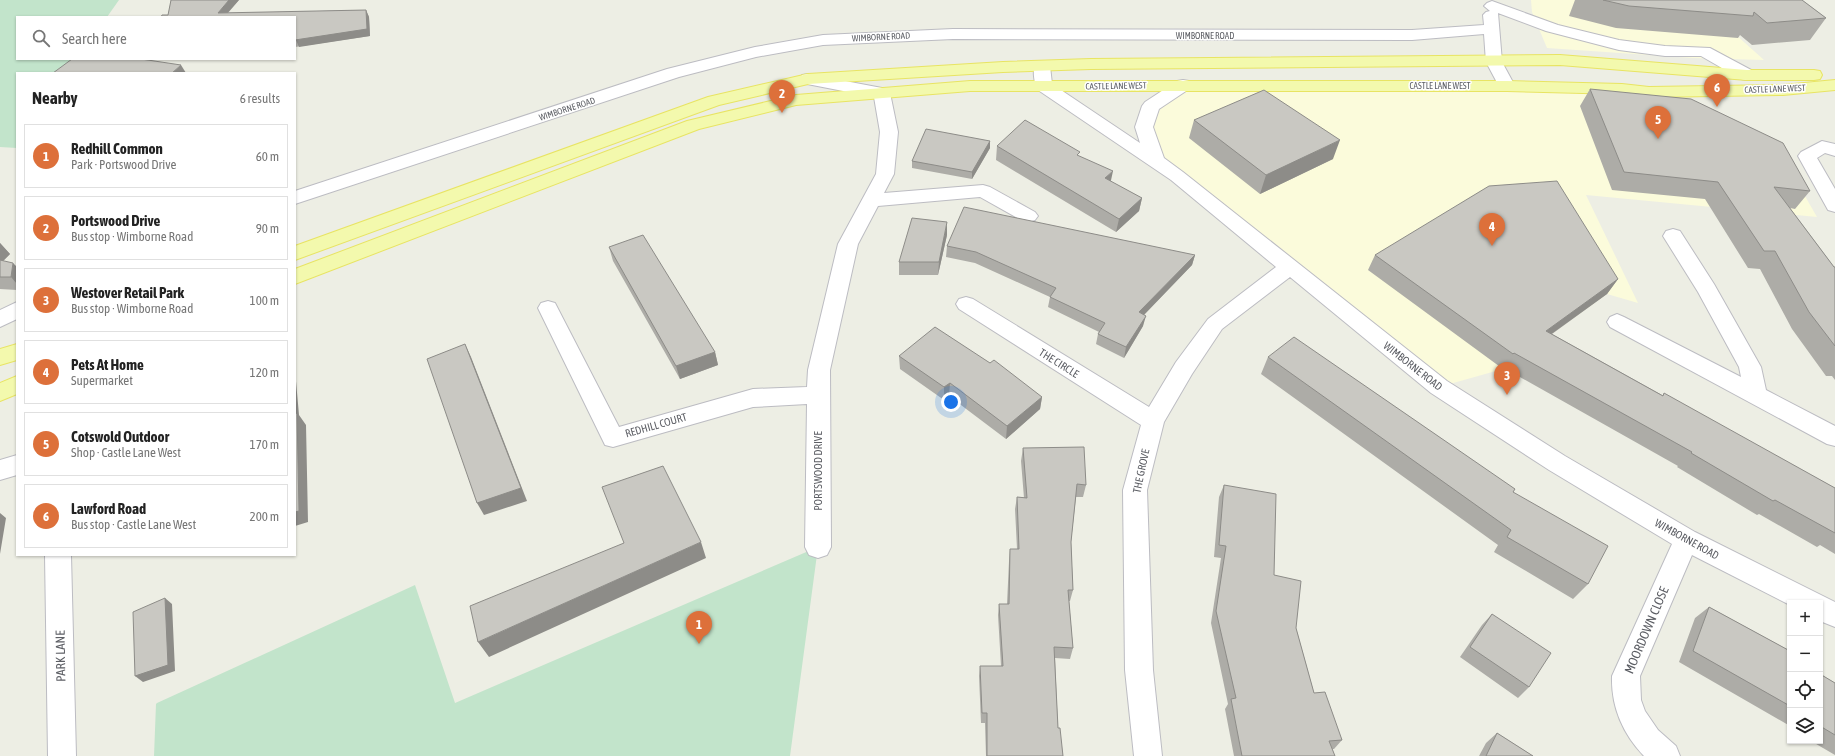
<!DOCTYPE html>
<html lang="en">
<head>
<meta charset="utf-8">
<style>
	body { margin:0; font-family:"Asap Condensed",sans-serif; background:#f2f2f2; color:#222 }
	.controls { position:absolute; right:12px; bottom:12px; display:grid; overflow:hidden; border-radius:0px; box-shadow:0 1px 3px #0004 }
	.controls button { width:36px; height:36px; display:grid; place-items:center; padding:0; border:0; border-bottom:1px solid #e0e0e0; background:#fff; color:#222; font:20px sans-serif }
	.you { position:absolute; left:951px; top:402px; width:14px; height:14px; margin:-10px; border:3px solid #fff; border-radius:50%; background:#1a73e8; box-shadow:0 0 0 6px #1a73e833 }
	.badge { display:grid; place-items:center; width:26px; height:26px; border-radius:50%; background:#dd703a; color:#fff; font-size:13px; font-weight:700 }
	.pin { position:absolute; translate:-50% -33px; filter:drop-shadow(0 1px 2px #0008) }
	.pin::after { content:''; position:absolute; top:21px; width:14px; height:12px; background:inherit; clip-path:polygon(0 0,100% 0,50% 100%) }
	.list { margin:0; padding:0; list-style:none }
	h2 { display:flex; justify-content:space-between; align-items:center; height:52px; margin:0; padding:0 16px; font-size:17px }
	h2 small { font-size:13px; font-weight:400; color:#767676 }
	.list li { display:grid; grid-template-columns:26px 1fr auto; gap:12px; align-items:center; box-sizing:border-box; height:64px; margin:0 8px 8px; padding:0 8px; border:1px solid #e0e0e0; border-radius:0px }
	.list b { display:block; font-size:15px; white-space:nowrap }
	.list p { margin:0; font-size:13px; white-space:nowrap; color:#767676 }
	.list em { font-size:13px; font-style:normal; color:#767676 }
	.icon { flex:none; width:22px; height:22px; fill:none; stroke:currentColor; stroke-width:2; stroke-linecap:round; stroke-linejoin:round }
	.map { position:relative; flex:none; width:1835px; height:756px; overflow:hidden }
	.search { position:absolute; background:#fff; box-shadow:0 1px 3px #0004; left:16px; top:16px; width:280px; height:44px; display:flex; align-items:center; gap:10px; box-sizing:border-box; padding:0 14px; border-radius:0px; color:#767676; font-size:15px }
	.panel { position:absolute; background:#fff; box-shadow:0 1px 3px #0004; left:16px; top:72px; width:280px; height:484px; border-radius:0px }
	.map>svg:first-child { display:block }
	.commercial { fill:#fbfbdb }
	.green { fill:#c2e4cb }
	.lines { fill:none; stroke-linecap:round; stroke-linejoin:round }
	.minor-casing { stroke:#bcbcc2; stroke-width:2 }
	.major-casing { stroke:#e8e463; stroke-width:2 }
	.minor { fill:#fff; fill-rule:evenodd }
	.major { fill:#f3f9ad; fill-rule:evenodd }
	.wall { fill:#adaca7 }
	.shaded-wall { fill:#8d8c88 }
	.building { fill:#c9c8c2; stroke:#8d8c88 }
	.labels { text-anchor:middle; stroke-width:3; stroke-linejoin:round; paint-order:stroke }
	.far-street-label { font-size:9px; fill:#5c5e64; stroke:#fff }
	.street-label { font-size:11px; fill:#5c5e64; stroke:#fff }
	.near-street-label { font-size:13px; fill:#5c5e64; stroke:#fff }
</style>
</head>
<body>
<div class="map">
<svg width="1835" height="756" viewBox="0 0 1835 756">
	<rect width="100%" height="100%" fill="#edeee4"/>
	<!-- commercial -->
	<path class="commercial" d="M1531,0H1697L1764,60L1693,58L1547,48L1532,12Z
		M1183,85L1622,89L1778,149L1817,217L1586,195L1638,303L1607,294L1503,369L1439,387L1155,160L1151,106Z"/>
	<!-- green -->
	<path class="green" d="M0,0H119L107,17H17V59H77L67,73H17V148L0,147Z
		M818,547L790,756H154L156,704L157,703L415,585L455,703Z"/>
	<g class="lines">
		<defs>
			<path id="minor" d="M1492,1L1558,25L1619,40L1665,46L1710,48L1753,71L1755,75L1753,79L1747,80L1741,79L1701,56H1665L1619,50L1546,31L1498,13L1502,62L1515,86L1513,90L1507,91L1501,90L1486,62L1484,34L1412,40L953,39L823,45L756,57L679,77L295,204V191L667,69L755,47L823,35L953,29L1412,30L1484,25L1483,15L1486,12L1490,11L1484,6L1487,3Z
				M1042,61L1048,63L1050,66L1052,84L1140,143L1135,127L1142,106L1145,102L1177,81L1183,80L1189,81L1191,85L1189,89L1159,109L1153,127L1164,158L1183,172L1447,381L1565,456L1695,532L1835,602V627L1820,621V603H1790V605L1692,555L1640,676L1641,700L1645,711L1658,730L1676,746L1680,756H1644C1623,734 1611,707 1612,676L1672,544L1549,470L1431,393L1290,277L1222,329L1192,374L1164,422L1147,490L1153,670L1162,756H1134L1125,670L1123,490L1141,425L959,309L956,304L959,299L966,297L973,299L1149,407L1176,362L1208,319L1276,267L1171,180L1038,90C1034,84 1032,69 1036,63Z
				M808,74L882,88L888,89L890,93L898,132L894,174L884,193L983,185L990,187L1035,212L1038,216L1035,220L1028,222L1021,220L980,197L878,206L858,244L830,370L831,547L827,555L818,558L809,555L805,547L807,404L753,407L613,447L605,445L538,308L541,303L548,301L555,303L619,427L753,389L807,387L808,370L838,244L876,174L880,132L874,97L802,83L800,79L802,75Z
				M1822,141L1835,144V156L1825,153L1817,158L1835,189V212L1828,210L1798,156L1801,152Z
				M1673,229L1680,231L1714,284L1761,367L1766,390L1835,426V446L1827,444L1610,327L1607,322L1610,317L1617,314L1624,317L1741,377L1739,367L1698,292L1663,236L1666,231Z
				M17,302V319L0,327V310Z
				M17,455V475L0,480V460Z
				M45,555H71L76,756H48Z"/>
			<path id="major" d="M1560,55L1747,70H1814L1820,71L1822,75L1820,79L1814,80H1747L1560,65L1091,69L1003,72L808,84L719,105L295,260V246L708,97L808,74L1003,62L1091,59Z
				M1835,80V90L1783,95L1649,97L1622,94L1507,91H970L796,105L699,129L295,284V269L687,121L796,95L970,81H1507L1622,84L1649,87L1783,85Z
				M17,344V360L0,365V349Z
				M17,376V394L0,401V383Z"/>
		</defs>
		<!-- minor casing -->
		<use href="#minor" class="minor-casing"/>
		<!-- major casing -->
		<use href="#major" class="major-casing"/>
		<!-- minor -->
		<use href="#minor" class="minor"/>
		<!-- major -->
		<use href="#major" class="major"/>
	</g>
	<!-- wall -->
	<path class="wall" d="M171,0H239L228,13L366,10L369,17L370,36L295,47V17L168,15Z
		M1575,0H1802L1826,18L1810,40L1752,45L1740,35L1738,38L1616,28L1569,16Z
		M1590,89L1810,191L1795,209L1790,208L1834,267H1835V380L1832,376H1826L1792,329L1760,269L1748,268L1705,199L1612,190L1580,106Z
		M1194,120L1333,159L1260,194L1189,138Z
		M990,141V148L972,179L912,168V161Z
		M997,146L1079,156L1111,182L1142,198L1139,211L1116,232L996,160Z
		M947,235L938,275H899V262Z
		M0,243L10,254L3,261L17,267V290L0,289Z
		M947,246L1195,255L1192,265L1144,315L1143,326L1124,358L1096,344L1098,334L1099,332L1048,307L1050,297L975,263L946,257Z
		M609,247L715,352L718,365L680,379L613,261Z
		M1375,255L1618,279L1607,294L1552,334L1662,395L1835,488V554L1820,545L1817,547L1759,514L1757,515L1677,467L1678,466L1504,368L1503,369L1368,270Z
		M899,356L990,363L1042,397L1040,409L1006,439L949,396L944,400L900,369Z
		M1268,357L1515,489L1513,492L1588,584L1573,599L1494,552L1498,545L1261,374Z
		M1023,448L1086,485L1083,497H1076L1071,542L1073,590L1070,601H1069L1073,648L1070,659L1055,658L1058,728L1063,756H986L985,723H981L979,676L980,666H1001L998,615L999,604H1007L1009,561L1010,549H1017L1015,509L1017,497L1024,498L1021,461Z
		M1224,485L1274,575L1296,628L1314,693L1342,740L1334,749H1332L1335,756H1234L1225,709L1228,704L1211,623L1221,558L1214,557L1219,497Z
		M1709,607L1790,651V726L1679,662L1695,618Z
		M1492,614L1529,687L1518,698L1460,657L1482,625Z
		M1820,674L1835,683V755L1811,741H1820Z
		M1497,733L1533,756H1479L1486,743Z"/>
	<!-- shaded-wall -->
	<path class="shaded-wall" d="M229,0H239L224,17L218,13Z
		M366,10L369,17L370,36L299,47L296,40Z
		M181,65L186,73H172Z
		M1340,140L1333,159L1260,194L1266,175Z
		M990,141V148L972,179V172Z
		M1113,171L1110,185L1105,178Z
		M1142,198L1139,211L1116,232L1119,219Z
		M947,222V235L938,275L939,262Z
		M0,243L10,254L0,264Z
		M1195,255L1192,265L1137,322L1139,312Z
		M13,263L17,267V284L11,277Z
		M1618,279L1607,294L1536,345L1546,331Z
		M1146,316L1143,326L1124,358L1126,347Z
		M465,344L471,357L527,501L484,515L477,503Z
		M715,352L718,365L680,379L676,366Z
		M295,370L299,415L306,425L308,522L295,526Z
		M950,383L949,396L944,400V387Z
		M1042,397L1040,409L1006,439L1007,426Z
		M0,513L6,518L0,554Z
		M701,542L706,558L489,657L478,642Z
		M165,598L172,604L175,671L143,682L135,676Z"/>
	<!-- building -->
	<path class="building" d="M171,0H229L218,13L366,10L367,29L295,40V17H161L162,15H168Z
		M1603,0H1802L1826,18L1767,23L1754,12L1753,16L1629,6Z
		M72,59H141L181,65L172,73H53Z
		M1590,89L1691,99L1783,143L1810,191L1774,187L1834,267H1835V346L1809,312L1775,251H1764L1718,182L1624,172Z
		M1264,90L1340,140L1266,175L1194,120Z
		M1025,120L1080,152L1077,155L1113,171L1105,178L1142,198L1119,219L997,146Z
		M926,129L990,141L972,172L912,161Z
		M1557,181L1618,279L1546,331L1663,396L1664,393L1835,488V533L1775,500L1773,501L1691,453L1692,452L1514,353L1513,354L1375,255L1489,186Z
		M964,207L1195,255L1139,312L1146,316L1126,347L1098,334L1105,323L1050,297L1056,288L976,252L947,246Z
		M912,218L947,222L939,262H899Z
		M643,235L715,352L676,366L609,247Z
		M0,260L13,263L11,277H0Z
		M935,327L990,363L994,360L1042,397L1007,426L950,383L944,387L899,356Z
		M1294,337L1515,489L1513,492L1608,546L1588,584L1507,537L1511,530L1268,357Z
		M465,344L521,488L477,503L427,359Z
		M297,413L299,511L295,512V414Z
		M1084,447L1086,485L1077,484L1071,542L1073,590H1068L1073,648L1054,647L1058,728H1060L1063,756H987V713H982L980,666H1003L999,604H1009L1010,549H1019L1017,497L1027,498L1023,448Z
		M663,466L701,542L478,642L470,606L624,543L602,487Z
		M1224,485L1276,494L1274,575L1301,581L1296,628L1314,693L1325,692L1342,740L1329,741L1335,756H1242L1231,699L1236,698L1216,611L1226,546L1219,545Z
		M165,598L168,665L135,676L133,612Z
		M1709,607L1790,651V706L1693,651Z
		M1492,614L1551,653L1529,687L1470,647Z
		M1820,674L1835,683V735L1820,726Z
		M1497,733L1533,756H1486Z"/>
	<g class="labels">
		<!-- far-street labels -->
		<g class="far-street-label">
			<text x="1205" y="39">WIMBORNE ROAD</text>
			<text transform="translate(881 37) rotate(-3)" y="3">WIMBORNE ROAD</text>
			<text transform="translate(1116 86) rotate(-1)" y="3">CASTLE LANE WEST</text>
			<text x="1440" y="89">CASTLE LANE WEST</text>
			<text transform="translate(1775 89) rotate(-2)" y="3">CASTLE LANE WEST</text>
			<text transform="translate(567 109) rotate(-18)" y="3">WIMBORNE ROAD</text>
		</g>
		<!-- street labels -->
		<g class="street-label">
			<text transform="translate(1059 363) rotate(32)" y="4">THE CIRCLE</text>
			<text transform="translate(1413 366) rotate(38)" y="4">WIMBORNE ROAD</text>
			<text transform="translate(656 425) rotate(-16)" y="4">REDHILL COURT</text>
			<text transform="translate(818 471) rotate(-90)" y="4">PORTSWOOD DRIVE</text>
			<text transform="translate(1141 471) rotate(-78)" y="4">THE GROVE</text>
			<text transform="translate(1687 539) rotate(29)" y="4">WIMBORNE ROAD</text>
		</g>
		<!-- near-street labels -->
		<g class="near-street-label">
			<text transform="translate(1646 630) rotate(-67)" y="5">MOORDOWN CLOSE</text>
			<text transform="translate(60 656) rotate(-91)" y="5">PARK LANE</text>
		</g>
	</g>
</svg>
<div class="controls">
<button>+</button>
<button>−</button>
<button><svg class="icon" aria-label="locate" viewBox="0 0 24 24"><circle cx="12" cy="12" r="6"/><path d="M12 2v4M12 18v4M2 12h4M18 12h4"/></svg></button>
<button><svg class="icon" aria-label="layers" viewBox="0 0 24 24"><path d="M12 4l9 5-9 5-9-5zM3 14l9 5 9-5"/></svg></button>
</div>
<div class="you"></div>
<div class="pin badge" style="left:699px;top:644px">1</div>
<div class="pin badge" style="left:782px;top:113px">2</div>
<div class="pin badge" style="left:1507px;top:395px">3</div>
<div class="pin badge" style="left:1492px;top:246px">4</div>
<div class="pin badge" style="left:1658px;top:139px">5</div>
<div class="pin badge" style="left:1717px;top:107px">6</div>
<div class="search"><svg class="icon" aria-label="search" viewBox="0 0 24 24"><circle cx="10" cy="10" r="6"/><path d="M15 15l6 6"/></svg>Search here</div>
<section class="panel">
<h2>Nearby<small>6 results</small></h2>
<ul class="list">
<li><span class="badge">1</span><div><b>Redhill Common</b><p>Park · Portswood Drive</p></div><em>60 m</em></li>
<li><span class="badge">2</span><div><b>Portswood Drive</b><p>Bus stop · Wimborne Road</p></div><em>90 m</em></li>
<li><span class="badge">3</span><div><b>Westover Retail Park</b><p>Bus stop · Wimborne Road</p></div><em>100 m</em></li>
<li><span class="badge">4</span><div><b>Pets At Home</b><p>Supermarket</p></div><em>120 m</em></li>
<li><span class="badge">5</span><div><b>Cotswold Outdoor</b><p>Shop · Castle Lane West</p></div><em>170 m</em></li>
<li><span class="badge">6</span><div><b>Lawford Road</b><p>Bus stop · Castle Lane West</p></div><em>200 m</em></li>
</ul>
</section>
</div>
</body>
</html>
